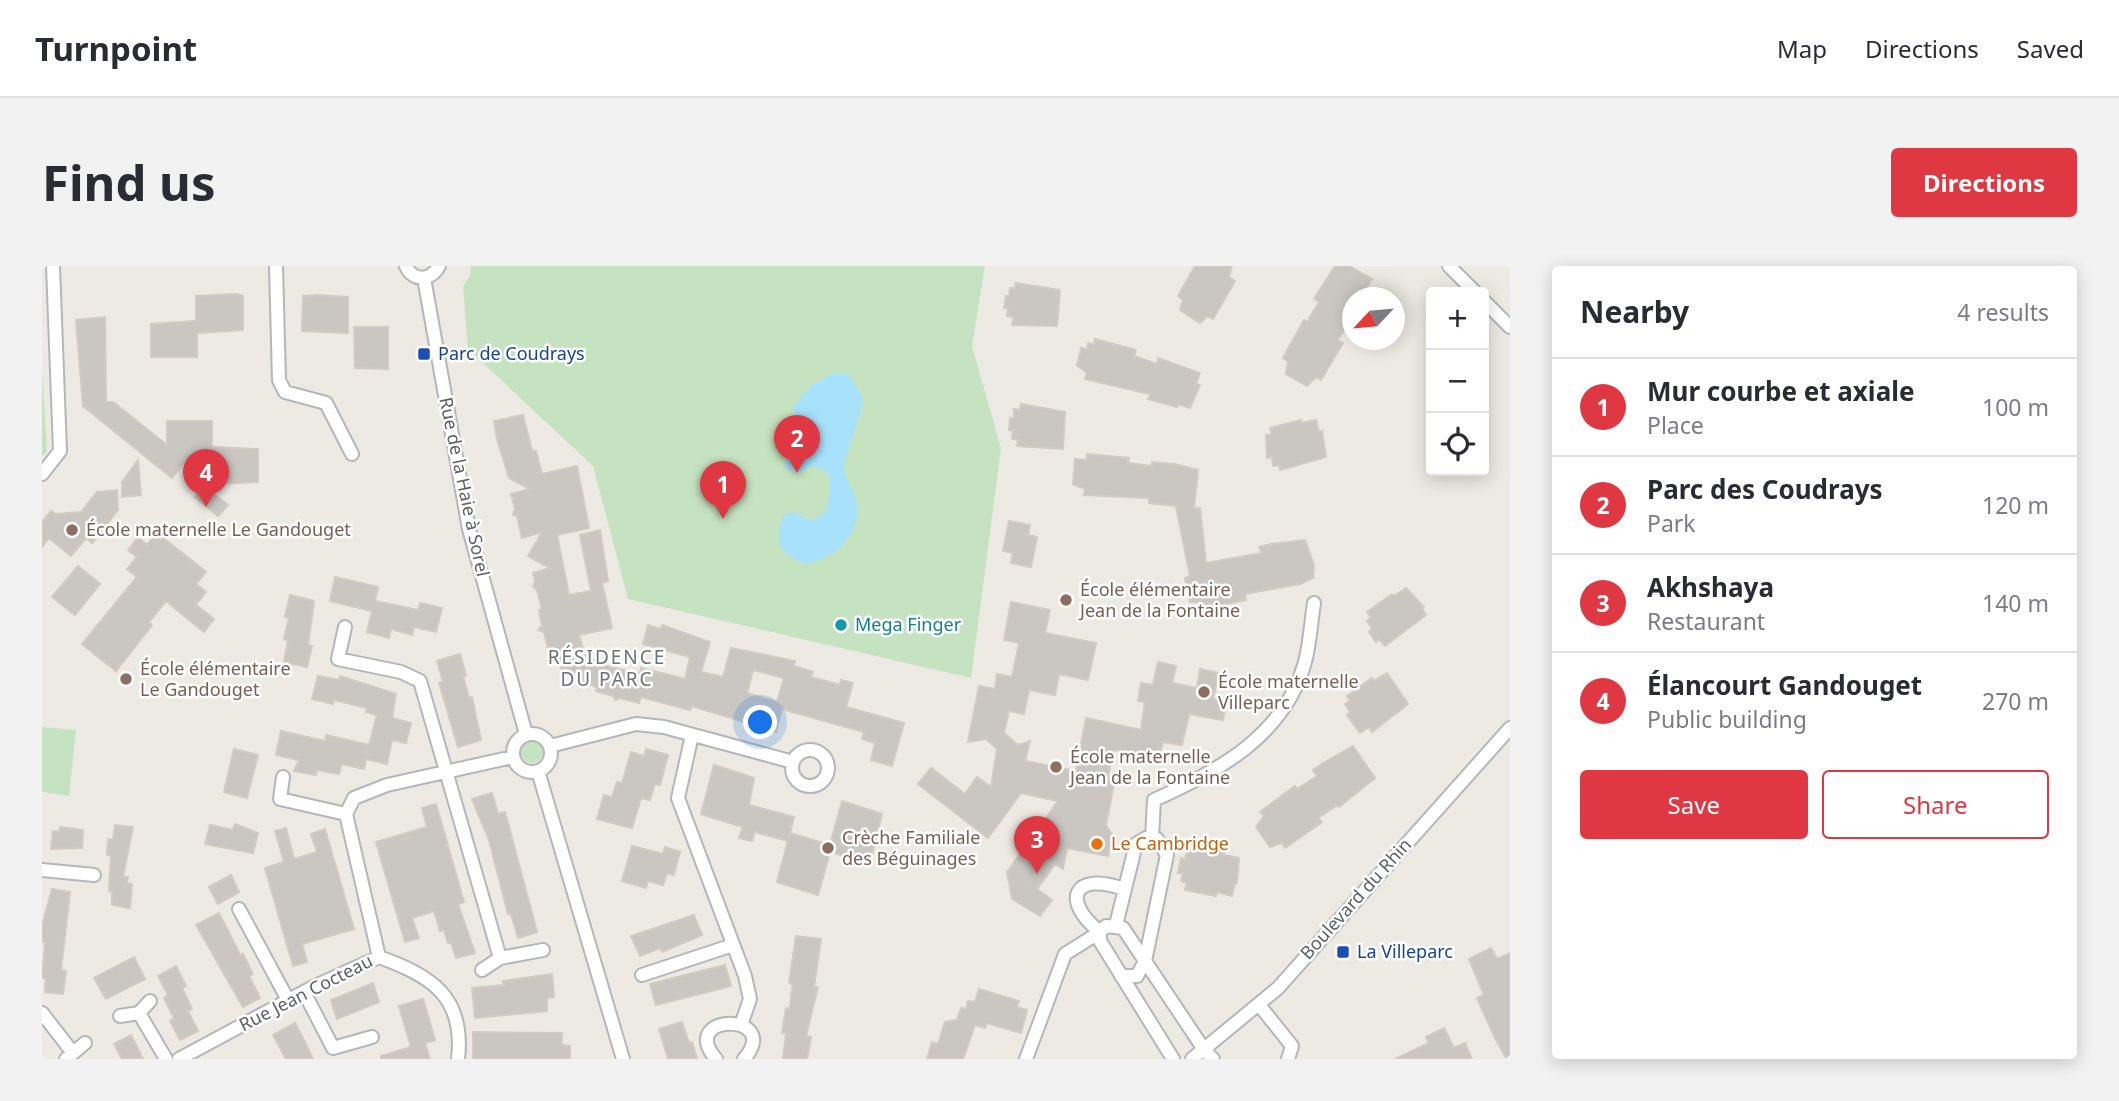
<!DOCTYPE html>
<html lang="en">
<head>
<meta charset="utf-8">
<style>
	body { margin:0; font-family:"Noto Sans",sans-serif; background:#f2f2f3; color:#2b2b33 }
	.controls { position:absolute; right:21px; top:21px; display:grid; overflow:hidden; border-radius:7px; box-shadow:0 4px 18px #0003 }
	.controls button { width:63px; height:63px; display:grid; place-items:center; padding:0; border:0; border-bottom:2px solid #e1e1e2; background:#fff; color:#2b2b33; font:35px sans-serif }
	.compass { position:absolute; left:1300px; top:21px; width:63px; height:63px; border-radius:50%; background:#fff; box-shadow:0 4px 18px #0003; rotate:244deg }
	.you { position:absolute; left:719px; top:457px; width:24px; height:24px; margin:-18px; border:5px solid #fff; border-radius:50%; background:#1a73e8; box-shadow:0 0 0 10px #1a73e833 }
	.badge { display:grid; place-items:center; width:46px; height:46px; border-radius:50%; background:#df3842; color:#fff; font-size:23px; font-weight:700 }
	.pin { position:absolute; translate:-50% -58px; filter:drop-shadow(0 2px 4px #0008) }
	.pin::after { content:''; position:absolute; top:37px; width:24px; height:21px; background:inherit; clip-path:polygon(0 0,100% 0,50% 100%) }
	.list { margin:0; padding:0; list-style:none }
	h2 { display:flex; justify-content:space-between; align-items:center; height:91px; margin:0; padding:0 28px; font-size:30px }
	h2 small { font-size:23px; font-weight:400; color:#7c7c81 }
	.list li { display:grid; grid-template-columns:46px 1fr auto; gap:21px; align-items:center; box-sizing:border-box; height:98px; padding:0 28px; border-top:2px solid #e1e1e2 }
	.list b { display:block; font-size:26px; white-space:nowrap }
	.list p { margin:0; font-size:23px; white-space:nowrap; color:#7c7c81 }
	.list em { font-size:23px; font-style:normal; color:#7c7c81 }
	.actions { display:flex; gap:14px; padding:21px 28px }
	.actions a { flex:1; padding:16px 0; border:2px solid #df3842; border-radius:7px; text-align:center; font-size:24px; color:#df3842 }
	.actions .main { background:#df3842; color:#fff }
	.icon { flex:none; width:38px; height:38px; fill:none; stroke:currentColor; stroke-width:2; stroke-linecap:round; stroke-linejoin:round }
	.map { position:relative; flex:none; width:1468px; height:793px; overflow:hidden; border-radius:7px }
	header { display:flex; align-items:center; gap:42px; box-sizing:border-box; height:98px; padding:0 35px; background:#fff; border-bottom:2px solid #e1e1e2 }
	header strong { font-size:33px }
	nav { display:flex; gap:38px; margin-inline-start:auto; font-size:24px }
	.intro { display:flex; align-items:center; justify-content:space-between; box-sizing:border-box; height:168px; padding:0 42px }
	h1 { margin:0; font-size:49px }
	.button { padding:18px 32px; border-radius:7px; background:#df3842; color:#fff; font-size:24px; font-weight:700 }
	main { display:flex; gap:42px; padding:0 42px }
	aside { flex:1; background:#fff; border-radius:7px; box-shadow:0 4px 18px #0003 }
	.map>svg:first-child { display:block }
	.green { fill:#c6e3c1 }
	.water { fill:#a7e1fa }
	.building { fill:#cac7c2; stroke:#d1cbc2; stroke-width:2; fill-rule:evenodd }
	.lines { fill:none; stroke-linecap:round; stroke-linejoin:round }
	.minor-casing { stroke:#b4b7ba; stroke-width:16 }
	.minor { stroke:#fff; stroke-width:12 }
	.transit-dot { fill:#1a4fb4; stroke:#fff; stroke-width:2.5 }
	.education-dot { fill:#8d6e63; stroke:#fff; stroke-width:2.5 }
	.culture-dot { fill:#0f9aa8; stroke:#fff; stroke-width:2.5 }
	.food-dot { fill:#e8710a; stroke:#fff; stroke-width:2.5 }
	.labels { text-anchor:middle; stroke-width:5; stroke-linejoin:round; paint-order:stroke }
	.transit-label { font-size:18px; fill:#164399; stroke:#fff; text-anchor:start }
	.street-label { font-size:18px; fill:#5b6063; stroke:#fff }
	.education-label { font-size:18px; fill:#785e54; stroke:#fff; text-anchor:start }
	.culture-label { font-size:18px; fill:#0d838f; stroke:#fff; text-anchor:start }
	.food-label { font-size:18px; fill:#c56008; stroke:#fff; text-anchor:start }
	.neighbourhood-label { font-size:19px; letter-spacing:2px; fill:#6c7275; stroke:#fff }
</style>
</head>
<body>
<header>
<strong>Turnpoint</strong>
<nav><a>Map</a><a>Directions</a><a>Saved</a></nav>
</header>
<div class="intro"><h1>Find us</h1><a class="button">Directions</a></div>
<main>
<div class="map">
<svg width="1468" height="793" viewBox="0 0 1468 793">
	<rect width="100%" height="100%" fill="#edeae3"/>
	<!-- green -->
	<path class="green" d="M429,0H943L930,80L959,182L929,412L586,333L551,200L426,83L421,20L428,10Z
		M0,104L5,185L0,191Z
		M0,461L34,464L27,530L0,526Z
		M479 486a11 11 0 1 1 22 0a11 11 0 1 1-22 0Z"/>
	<!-- water -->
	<path class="water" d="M791,108H806L822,133L802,199C802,212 809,219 813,230C824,264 795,292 764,298C737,287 731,278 742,249L751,246L770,255L784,246L788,222L786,206L772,200L754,207L745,203L741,197L761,185L773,184L776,173C769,160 756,158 750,142L770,119Z"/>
	<!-- building -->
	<path class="building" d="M1153,0H1190L1187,11L1193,15L1171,53L1166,50L1158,57L1138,44L1141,34L1136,30Z
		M1293,0H1307L1330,13L1318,32H1311V54L1295,74L1301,77L1279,114L1274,111L1265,120L1244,108L1246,96L1241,92L1262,54L1265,56L1277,36L1272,33Z
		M974,17L1018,24L1015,60L970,59L972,51L965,50L966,42H962L964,30H967L968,22H973Z
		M194,28L201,30V64L155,67V91H109V58L154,55V30Z
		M275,29L306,31V67L260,65L261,30Z
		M63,51L64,136H71L125,179V155H170V181L216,183V216L162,219L181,195H143L130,212L41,140L34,54Z
		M312,61H346V103L313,102Z
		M1053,73L1094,84L1092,90L1115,98L1116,92L1158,107L1154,118L1158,119L1148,142L1136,138L1135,141L1106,133L1108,128L1043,113L1045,107L1035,99L1039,82L1045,83L1046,77L1052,79Z
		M979,138L1023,146L1021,183L975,180L976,174L970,173L971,165L967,164L968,152L972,153V143L978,144Z
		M481,149L490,185H494L500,208L535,200L547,262L515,269L527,329L549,325L538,269L558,264L566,315L560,317L570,362L537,369L543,390L561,399L598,408L599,402L643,413L648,391L601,378L606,359L619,363L620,359L668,376L659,406L681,411L689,382L753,395L752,400L771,406L769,411L798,419L799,414L811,417L804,441L862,457L850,500L829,494L833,477L820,473L822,466L740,443L734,466L650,440L648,444L599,431L597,437L578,432L573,434L571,430L554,425L555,422L539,413L537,416L524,402L520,404L512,385L507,386L502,366L496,364L500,359L497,344L500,343L495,324L491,320L493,316L491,307L508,302L486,290L500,266L480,272L475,250L471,249L473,243L469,228L488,223L467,212L455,173L452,155ZM711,404L742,412L735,436L705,427Z
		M1259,154V157L1274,154L1277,166L1280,165L1284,191L1238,204L1237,199L1231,200L1230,191L1225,192L1224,169L1230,168L1228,162Z
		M1045,188L1087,192L1086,197L1110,200V196L1132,198L1156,204L1152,242H1158L1164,297L1220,287L1217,281L1229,278L1263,274L1272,299L1271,312L1258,318L1203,328L1204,334L1162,343L1161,337L1148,336L1143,312L1148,310L1134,240L1107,237V232L1042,229L1043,223L1031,218L1033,193L1045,194Z
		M96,194L99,229L80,231V216Z
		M161,220L186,239L176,250L153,231Z
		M75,224L76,244L50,277L44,272L29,290L7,272L0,281V256L9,245L13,248L39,246L55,226Z
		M967,255L988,259L986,269L995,271L989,301L969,297L971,287L961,285Z
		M115,267L164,306L154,318L164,326L154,339L172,353L162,366L124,335L107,356L110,359L74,405L40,378L95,311L85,303L95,291L86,284L96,271L105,279Z
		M36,300L58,318L33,349L10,331Z
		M293,311L336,321L333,335L376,344L378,337L400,342L394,366L372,361L370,369L349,363L347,372L325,366L330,345L288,335Z
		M1364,322L1382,341L1380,343L1384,349L1343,380L1337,373L1334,376L1327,366L1330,363L1325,355L1329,351L1325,346L1350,328L1352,330Z
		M248,329L272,335L266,379L270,380L265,401L242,396L246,374L242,373L247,352L243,351Z
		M969,336L1008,344L1003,367L1054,377L1046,414L1017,408L1013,429L987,424L982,448L967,445L962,467L976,479L988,475L983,495L1034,505L1044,452L1099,464L1103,436L1096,435L1099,417L1111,419L1116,396L1134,400L1130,417L1155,422L1158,403L1177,407L1171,433L1184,436L1181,454L1147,448L1140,479L1121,476L1117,492L1071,484L1066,511L1073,512L1064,559L1070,569L1066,590L1025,582L1021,603L1013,598L995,623L1010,634L998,650L970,633L965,606L1016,535L979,527L946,572L876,518L889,502L923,528L935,511L949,521L955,483L944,473L926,476L937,420L953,423L955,408L970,411L977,377L962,374Z
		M418,388L424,410H421L427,432L430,431L439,474L416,481L397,417L401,416L395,395Z
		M1345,407L1366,438L1330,466L1327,461L1318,467L1305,449L1308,446L1303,438L1308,435L1305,430L1330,412L1332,415Z
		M276,410L297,414L298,410L354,428L350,452L369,457L364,477L350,474L345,498L324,493L322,503L300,498L297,508L275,504L274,509L252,505L257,494L234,489L239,465L283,475L284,469L327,479L335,449L324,446L325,442L292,434L291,438L270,433Z
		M1311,480L1333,512L1297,541L1295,539L1276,552L1280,556L1243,582L1240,577L1228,581L1214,561L1222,550L1218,546L1253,520L1255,523L1275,510L1271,504L1281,497Z
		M192,483L216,489L205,532L182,526Z
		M604,483L626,489L618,519L613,518L608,534L599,532L590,562L555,553L562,529L570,531L575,516L580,517L589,486L602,490Z
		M672,499L712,512L707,539L752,551L746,575L713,566L710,575L697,572L701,561L659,548Z
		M450,527L456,548L463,546L495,666L476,672L469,648H466L447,574L430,533Z
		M800,535L840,548L828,597L788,586L776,629L735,616L748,567L788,579Z
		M394,538L422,636L416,638L433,687L414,692L409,676L406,677L402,664L398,665L392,645L370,652L377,672L363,676L334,576L385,561L380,542Z
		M193,558L216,567L211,587L163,578L168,559L191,564Z
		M73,559L91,561L81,611H86L85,617L90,618L88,642L70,639V625H67L69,589H65L66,573L71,574Z
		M18,561L41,564L40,582L9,583L11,565L17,566Z
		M244,562L252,593L275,586L269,568L283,563L312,663L260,678L265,696L251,700L223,602L242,596L233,565Z
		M590,580L621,588L623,581L638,586L632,609L625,607L621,619L606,615L604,622L580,615Z
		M1152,580L1182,585V589L1197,592L1195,617H1193L1190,630L1175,626L1174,630L1143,624L1145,617L1139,615L1141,607H1136L1139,592L1143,594L1145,585L1151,586Z
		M189,609L197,626L176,638L167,621Z
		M10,623L28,626L19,704L24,705L21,728L3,726L4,712H0L3,676L0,675V660Z
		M177,647L198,689L201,688L211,708L207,710L218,732L201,741L154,659Z
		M652,649L660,669L620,686L618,682L598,690L589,670Z
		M754,670L779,673L772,721H776L764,770L769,771L765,793H741L744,767H740L744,742L748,743L749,730L751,718L747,717Z
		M1449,682L1455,693L1468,687V793H1465L1453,772L1435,732L1442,729L1427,693Z
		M92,691L103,713L64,733L52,712Z
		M683,699L689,720L614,739L608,718Z
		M134,700L144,720L140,722L150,743L146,745L156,765L138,774L128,755L132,752L122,732L126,729L116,710Z
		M510,708L512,731L505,732V745L433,752L430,722L462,719L461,715Z
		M331,717L337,736L295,753L289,734Z
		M937,723L977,735L975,741L985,744L979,767L945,757L943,762L933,759L921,793H885L890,776L896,778L903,756L915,754L919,742L924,743L926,735L933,736Z
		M381,733L393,774L383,777L388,793H339V790L369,781L357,740Z
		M640,756L647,777L650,776L655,793H626L617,763Z
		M253,757L261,772L271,793H244L231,769Z
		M1402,762L1412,782L1423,777L1430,793H1353L1387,777L1384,771Z
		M431,766L520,767V779L528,780V793H431Z
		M89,769L101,793H80L72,778Z"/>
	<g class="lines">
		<defs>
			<path id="minor" d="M234,0L237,114L243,126L284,137L310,188
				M364,0C371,16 389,15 397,0
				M1407,0L1433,26
				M382,12L427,263L484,468
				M1442,35L1468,61
				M0,208L18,185L11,0
				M303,361L296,393L359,406L378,415L458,692L501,684
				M471 487a19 19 0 1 1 38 0a19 19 0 1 1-38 0Z
				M650,469L636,532L703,710L708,733L699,759
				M508,480L594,458L622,461L751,496
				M750 502a18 18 0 1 1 36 0a18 18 0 1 1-36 0Z
				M496,505L581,793
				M241,511L238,533L304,548
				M1110,572L1112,534C1177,505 1243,469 1263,396C1268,377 1269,356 1272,337
				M0,604L52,609
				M197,643L246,734
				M1074,659L1094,578L1104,572L1115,573L1125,589L1103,695L1095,710H1079
				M337,691C390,710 423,731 416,793
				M440,704L458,692
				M600,709L691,679
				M262,726L291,782L330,771
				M1218,740L1250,780L1246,793
				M0,747L31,787
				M97,747L108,735
				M78,750L97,747L124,793
				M24,793L43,777
				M137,793L271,721L337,691L304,548L312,532L345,519L471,491
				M674,793C634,746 742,746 702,793
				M984,793L1023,688L1058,666C1018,634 1032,605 1082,623
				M1131,793L1058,675V666L1064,660L1081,662L1163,785L1171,793
				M1150,793L1236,722L1468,462"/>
		</defs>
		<!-- minor casing -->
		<use href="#minor" class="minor-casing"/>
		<!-- minor -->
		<use href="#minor" class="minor"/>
	</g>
	<!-- markers -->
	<g class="transit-dot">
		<rect x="375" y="81" width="14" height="14" rx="3.5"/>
		<rect x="1294" y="679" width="14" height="14" rx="3.5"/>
	</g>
	<g class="education-dot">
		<circle cx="30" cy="264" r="7"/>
		<circle cx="1024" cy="334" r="7"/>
		<circle cx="84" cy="413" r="7"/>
		<circle cx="1162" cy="426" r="7"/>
		<circle cx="1014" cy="501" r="7"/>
		<circle cx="786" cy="582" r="7"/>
	</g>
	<circle class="culture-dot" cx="799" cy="359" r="7"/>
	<circle class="food-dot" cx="1055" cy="578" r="7"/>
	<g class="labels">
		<!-- transit labels -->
		<g class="transit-label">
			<text x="396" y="94">Parc de Coudrays</text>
			<text x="1315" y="692">La Villeparc</text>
		</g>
		<!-- street labels -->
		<g class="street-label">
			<text transform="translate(422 221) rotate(78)" y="6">Rue de la Haie à Sorel</text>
			<text transform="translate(1314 633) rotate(-48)" y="6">Boulevard du Rhin</text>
			<text transform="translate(264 727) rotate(-27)" y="6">Rue Jean Cocteau</text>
		</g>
		<!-- education labels -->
		<g class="education-label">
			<text x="44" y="270">École maternelle Le Gandouget</text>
			<text x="1038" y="330">École élémentaire<tspan x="1038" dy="21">Jean de la Fontaine</tspan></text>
			<text x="98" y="409">École élémentaire<tspan x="98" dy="21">Le Gandouget</tspan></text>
			<text x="1176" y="422">École maternelle<tspan x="1176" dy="21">Villeparc</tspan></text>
			<text x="1028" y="497">École maternelle<tspan x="1028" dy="21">Jean de la Fontaine</tspan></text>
			<text x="800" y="578">Crèche Familiale<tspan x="800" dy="21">des Béguinages</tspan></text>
		</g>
		<!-- culture labels -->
		<g class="culture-label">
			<text x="813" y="365">Mega Finger</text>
		</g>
		<!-- food labels -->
		<g class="food-label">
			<text x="1069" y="584">Le Cambridge</text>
		</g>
		<!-- neighbourhood labels -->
		<g class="neighbourhood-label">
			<text x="565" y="398">RÉSIDENCE<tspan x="565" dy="22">DU PARC</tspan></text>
		</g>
	</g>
</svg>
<div class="controls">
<button>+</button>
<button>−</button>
<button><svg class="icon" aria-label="locate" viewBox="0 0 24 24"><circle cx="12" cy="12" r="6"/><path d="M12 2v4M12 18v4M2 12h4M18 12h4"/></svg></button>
</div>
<svg class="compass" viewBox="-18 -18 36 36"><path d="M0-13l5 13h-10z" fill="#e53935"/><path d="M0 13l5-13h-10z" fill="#7c7c81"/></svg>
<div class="you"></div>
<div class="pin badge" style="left:681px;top:253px">1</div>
<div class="pin badge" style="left:755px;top:207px">2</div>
<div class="pin badge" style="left:995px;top:608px">3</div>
<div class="pin badge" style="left:164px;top:241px">4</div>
</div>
<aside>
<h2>Nearby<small>4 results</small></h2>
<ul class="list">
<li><span class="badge">1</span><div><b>Mur courbe et axiale</b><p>Place</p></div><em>100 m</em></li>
<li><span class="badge">2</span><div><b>Parc des Coudrays</b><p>Park</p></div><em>120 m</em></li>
<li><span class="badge">3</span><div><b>Akhshaya</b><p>Restaurant</p></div><em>140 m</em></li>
<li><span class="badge">4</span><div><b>Élancourt Gandouget</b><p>Public building</p></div><em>270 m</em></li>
</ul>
<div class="actions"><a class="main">Save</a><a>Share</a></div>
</aside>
</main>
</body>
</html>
